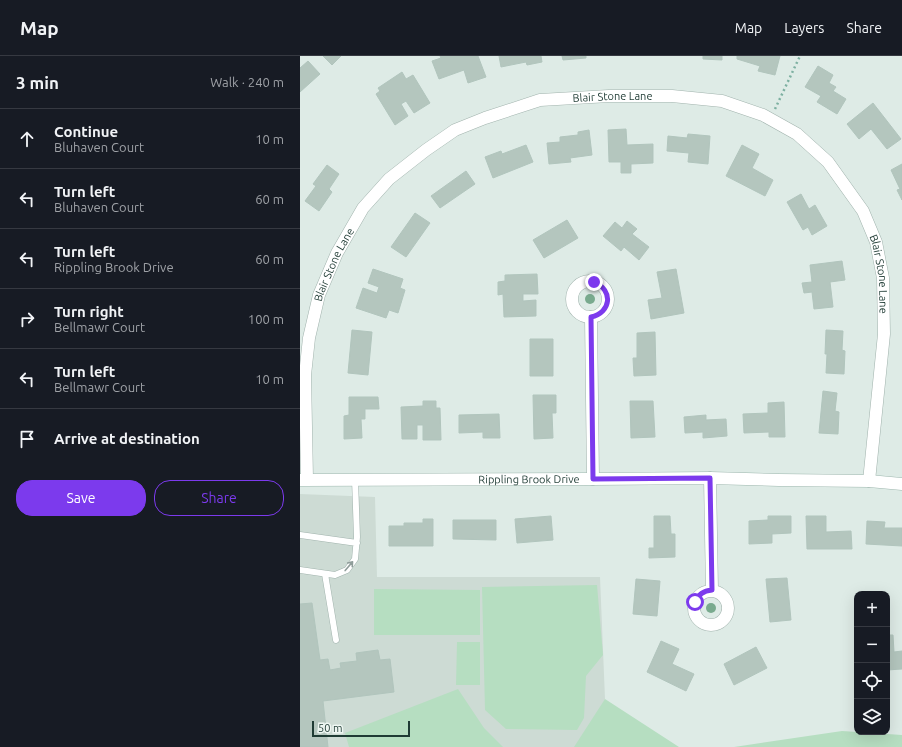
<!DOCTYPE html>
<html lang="en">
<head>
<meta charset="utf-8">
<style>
	body { margin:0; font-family:Ubuntu,sans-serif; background:#20242c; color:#f1f3f6 }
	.controls { position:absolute; right:12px; bottom:12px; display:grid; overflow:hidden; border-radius:8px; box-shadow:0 4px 16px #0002 }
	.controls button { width:36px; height:36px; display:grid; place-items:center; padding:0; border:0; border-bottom:1px solid #363941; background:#171b24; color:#f1f3f6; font:20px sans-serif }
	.scale { position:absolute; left:12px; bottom:10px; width:98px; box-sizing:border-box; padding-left:4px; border:2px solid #1f3b34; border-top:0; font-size:11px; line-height:14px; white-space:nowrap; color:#1f3b34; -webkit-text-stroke:3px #eff7f3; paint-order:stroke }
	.stop { position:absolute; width:12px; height:12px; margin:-9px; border:3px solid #7c3aed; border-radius:50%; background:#fff }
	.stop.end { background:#7c3aed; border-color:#fff; box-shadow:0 1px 4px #0008 }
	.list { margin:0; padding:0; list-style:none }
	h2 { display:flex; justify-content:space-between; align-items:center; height:52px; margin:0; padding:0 16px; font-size:17px }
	h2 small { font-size:13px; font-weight:400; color:#9ea1a6 }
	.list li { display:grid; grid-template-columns:26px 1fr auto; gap:12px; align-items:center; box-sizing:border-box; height:60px; padding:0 16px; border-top:1px solid #363941 }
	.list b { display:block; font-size:15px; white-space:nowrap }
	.list p { margin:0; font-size:13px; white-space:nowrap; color:#9ea1a6 }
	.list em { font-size:13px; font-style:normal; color:#9ea1a6 }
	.actions { display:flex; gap:8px; padding:12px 16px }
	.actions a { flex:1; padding:9px 0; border:1px solid #7c3aed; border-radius:16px; text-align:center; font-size:14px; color:#7c3aed }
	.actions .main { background:#7c3aed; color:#fff }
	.icon { flex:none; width:22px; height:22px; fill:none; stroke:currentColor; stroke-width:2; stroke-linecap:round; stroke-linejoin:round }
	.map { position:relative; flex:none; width:602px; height:691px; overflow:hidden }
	header { display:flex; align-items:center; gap:24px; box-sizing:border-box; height:56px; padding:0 20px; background:#171b24; border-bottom:1px solid #363941 }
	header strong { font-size:19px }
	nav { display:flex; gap:22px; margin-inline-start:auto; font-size:14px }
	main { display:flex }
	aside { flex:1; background:#171b24 }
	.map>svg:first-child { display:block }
	.built { fill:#cddbd4 }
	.green { fill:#b6dec1 }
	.building { fill:#b4c6be; stroke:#b1c5bd }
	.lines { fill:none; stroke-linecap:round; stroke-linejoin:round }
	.lane-casing { stroke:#a1b3ad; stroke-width:7 }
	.street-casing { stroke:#a1b3ad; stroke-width:13 }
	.secondary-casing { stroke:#9db7ae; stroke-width:13 }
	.path { stroke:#7db0a1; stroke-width:2.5; stroke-dasharray:2 3; stroke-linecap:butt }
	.lane { stroke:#fff; stroke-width:6 }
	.street { stroke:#fff; stroke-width:12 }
	.secondary { stroke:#fff; stroke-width:12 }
	.tree { fill:#79aa8e }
	.oneway { stroke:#8f9d9a }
	.route { stroke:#7c3aed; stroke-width:5 }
	.labels { text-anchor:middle; stroke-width:4; stroke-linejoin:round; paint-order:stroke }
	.street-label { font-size:11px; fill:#1f3b34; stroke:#eff7f3 }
</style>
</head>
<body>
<header>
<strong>Map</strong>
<nav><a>Map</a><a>Layers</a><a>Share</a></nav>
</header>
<main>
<aside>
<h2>3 min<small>Walk · 240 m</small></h2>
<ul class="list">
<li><svg class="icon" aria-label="ahead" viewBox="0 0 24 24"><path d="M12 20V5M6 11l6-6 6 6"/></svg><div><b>Continue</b><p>Bluhaven Court</p></div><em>10 m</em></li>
<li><svg class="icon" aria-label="left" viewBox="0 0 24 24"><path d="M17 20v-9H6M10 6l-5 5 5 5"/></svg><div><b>Turn left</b><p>Bluhaven Court</p></div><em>60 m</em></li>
<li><svg class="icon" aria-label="left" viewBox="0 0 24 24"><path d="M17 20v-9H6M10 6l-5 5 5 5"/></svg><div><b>Turn left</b><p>Rippling Brook Drive</p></div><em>60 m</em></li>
<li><svg class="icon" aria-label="right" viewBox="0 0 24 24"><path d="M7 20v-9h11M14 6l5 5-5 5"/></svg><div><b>Turn right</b><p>Bellmawr Court</p></div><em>100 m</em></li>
<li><svg class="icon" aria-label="left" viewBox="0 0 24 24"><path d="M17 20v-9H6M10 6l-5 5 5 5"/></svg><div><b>Turn left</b><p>Bellmawr Court</p></div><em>10 m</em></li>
<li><svg class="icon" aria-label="arrive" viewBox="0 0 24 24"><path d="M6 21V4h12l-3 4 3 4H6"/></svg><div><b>Arrive at destination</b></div></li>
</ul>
<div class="actions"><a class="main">Save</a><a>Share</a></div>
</aside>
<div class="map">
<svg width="602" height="691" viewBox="0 0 602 691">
	<rect width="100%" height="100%" fill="#deebe6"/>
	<!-- built -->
	<path class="built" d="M0,438L75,441L77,521H300L305,643L294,691H0Z"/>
	<!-- green -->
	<path class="green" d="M297,529L303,599L286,620L284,662L277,674L206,673L185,654L182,531Z
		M74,533L180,534V579H74Z
		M157,586H180V629H156Z
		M158,633L184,672L203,691H49L45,677Z
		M305,643L379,691H274Z
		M542,675L602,679V691H434Z"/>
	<!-- building -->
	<path class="building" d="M23,0H41L32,9Z
		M140,0H178L186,21L168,27L164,14L139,23L132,5L141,2Z
		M199,0H241L242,6L227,9L226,6L201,11Z
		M262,0H286V2L263,4Z
		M403,0H422V4L403,3Z
		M437,0H480L475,19L458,15L460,10L437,3Z
		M8,5L20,18L0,36V12Z
		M518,10L533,19L529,27L536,31L533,35L546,43L537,58L517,46L521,40L505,31Z
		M102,16L106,23L113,19L130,47L114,57L106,45L101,48L108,60L95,69L76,38L80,35L78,32Z
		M573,47L601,83L587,93L571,73L559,83L547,68Z
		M326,73L327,89L353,88V107L331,108V117H321V106H309L308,74Z
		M289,74L292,99L270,102L271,106L249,108L247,87L260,86V81L278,79V76Z
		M388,78L410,80L408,108L388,106L389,97L367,95L368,80L387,82Z
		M226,89L233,106L193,122L185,101L201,95L202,98Z
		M442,89L459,98L452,112L473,124L465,140L426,120Z
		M602,108V144L597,134L600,133L591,114Z
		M27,109L39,118L29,133L32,136L19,155L5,145L16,130L13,128Z
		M166,115L175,128L140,152L131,140Z
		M501,138L509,153L515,149L527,170L512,179L508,171L503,174L487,146Z
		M115,157L130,167L106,201L91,191Z
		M267,164L278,182L244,202L233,184Z
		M327,165L337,173L332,178L349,191L339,204L324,191L321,195L303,180L315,166L322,172Z
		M542,205L545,224L530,226L533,251L514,253L512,236L504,237L502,227L512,226L510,209Z
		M73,213L103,223L100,232L105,234L98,257L89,254L86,262L56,252L63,232L77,237L79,231L68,227Z
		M376,213L384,257L351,263L348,244L362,242L357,216Z
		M237,218L238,238H223V245L236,244V260L204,261L203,238L198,239V226L205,225V219Z
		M52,274L72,276L68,319L48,317Z
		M526,274L543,275L542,294L545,295L544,318L526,317L527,298H525Z
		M355,276L356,319L334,320L333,302H337V277Z
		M230,283H253V320H230Z
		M523,335L537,337L535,355L539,356L538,378L519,377Z
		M233,339H256V357H252L253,382L234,383Z
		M49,341H78L79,353H65V363H61L62,382L44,383V360L49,359Z
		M123,345H136V352H140L141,384H123V369H117V383H102L101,351L123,350Z
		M330,345H353L355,381L331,382Z
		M484,346L485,381H469V376L444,377L443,358L468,357V347Z
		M199,358L200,382H183V376L159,377V359Z
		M406,359V364L426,363L427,380L403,382V376L385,377L384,361Z
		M251,460L253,484L217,487L215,463Z
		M354,460H370L371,478H375V501L349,502V492H354Z
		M468,460H491V477L472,478V487L449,488V465L468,464Z
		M506,460H526V476L551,475L552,493H507Z
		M123,463H133V490H89V470H104V467H123Z
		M153,464H196V484L153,483Z
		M567,465L585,466L584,472H602V490L566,488Z
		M487,522L491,564L470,566L466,523Z
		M336,523L360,525L357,560L333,558Z
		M12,547L20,604L28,603L30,614L41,612L40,607L57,605L56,597L78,594L80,604L90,603L94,636L23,645L28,691H0V548Z
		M587,579H593L594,596L602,595V613L587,614Z
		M361,585L379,593L372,608L394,618L386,635L347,616Z
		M456,591L467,612L434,629L424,608Z"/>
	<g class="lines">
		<defs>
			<path id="lane" d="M0,479L57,487
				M0,514L35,519L47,514L55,503L57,481L55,423
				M25,518L36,584"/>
			<g id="street">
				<circle cx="290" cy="243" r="18"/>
				<path d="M291,261L293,423"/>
				<path d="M410,422L412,534"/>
				<path id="s1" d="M7,423L5,319L9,282L19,239L37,197L63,152L89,123L126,94L155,74L185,62L240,44L309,40H372L422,45L463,59L497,78L528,106L563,155L576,186L583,222L584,278L569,425"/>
				<circle cx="411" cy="552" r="17"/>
			</g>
			<g id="secondary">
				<path id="s2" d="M0,424L293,423L410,422L479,424L569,425L602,428"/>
			</g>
		</defs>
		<!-- lane casing -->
		<use href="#lane" class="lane-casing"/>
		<!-- street casing -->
		<use href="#street" class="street-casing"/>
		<!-- secondary casing -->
		<use href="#secondary" class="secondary-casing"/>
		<!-- path -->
		<path class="path" d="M475,53L500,0"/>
		<!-- lane -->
		<use href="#lane" class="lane"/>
		<!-- street -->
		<use href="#street" class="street"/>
		<!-- secondary -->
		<use href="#secondary" class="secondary"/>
	</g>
	<!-- trees -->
	<g class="tree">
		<circle cx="290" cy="243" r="5"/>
		<circle cx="411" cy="552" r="5"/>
	</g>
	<!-- one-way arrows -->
	<defs><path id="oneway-shaft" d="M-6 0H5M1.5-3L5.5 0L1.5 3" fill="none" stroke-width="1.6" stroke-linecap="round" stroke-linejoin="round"/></defs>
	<use class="oneway" href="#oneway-shaft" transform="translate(49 510) rotate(-50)"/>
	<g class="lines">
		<!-- route -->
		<path class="route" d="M294,226C314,234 311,257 291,261L293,423L410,422L412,534C403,535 399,538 395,546"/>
	</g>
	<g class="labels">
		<!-- street labels -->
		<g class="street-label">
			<text dy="4" stroke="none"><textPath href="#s1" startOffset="567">Blair Stone Lane</textPath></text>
			<text dy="4" stroke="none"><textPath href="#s1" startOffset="219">Blair Stone Lane</textPath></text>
			<text dy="4" stroke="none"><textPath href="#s1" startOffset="927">Blair Stone Lane</textPath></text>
			<text dy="4" stroke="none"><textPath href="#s2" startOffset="229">Rippling Brook Drive</textPath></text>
		</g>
	</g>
</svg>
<div class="controls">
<button>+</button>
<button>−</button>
<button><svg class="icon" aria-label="locate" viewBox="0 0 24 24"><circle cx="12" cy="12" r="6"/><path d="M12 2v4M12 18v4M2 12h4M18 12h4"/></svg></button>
<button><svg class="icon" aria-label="layers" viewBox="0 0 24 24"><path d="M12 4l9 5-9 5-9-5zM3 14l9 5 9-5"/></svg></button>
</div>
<div class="scale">50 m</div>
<div class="stop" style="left:395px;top:546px"></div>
<div class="stop end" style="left:294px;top:226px"></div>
</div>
</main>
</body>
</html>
